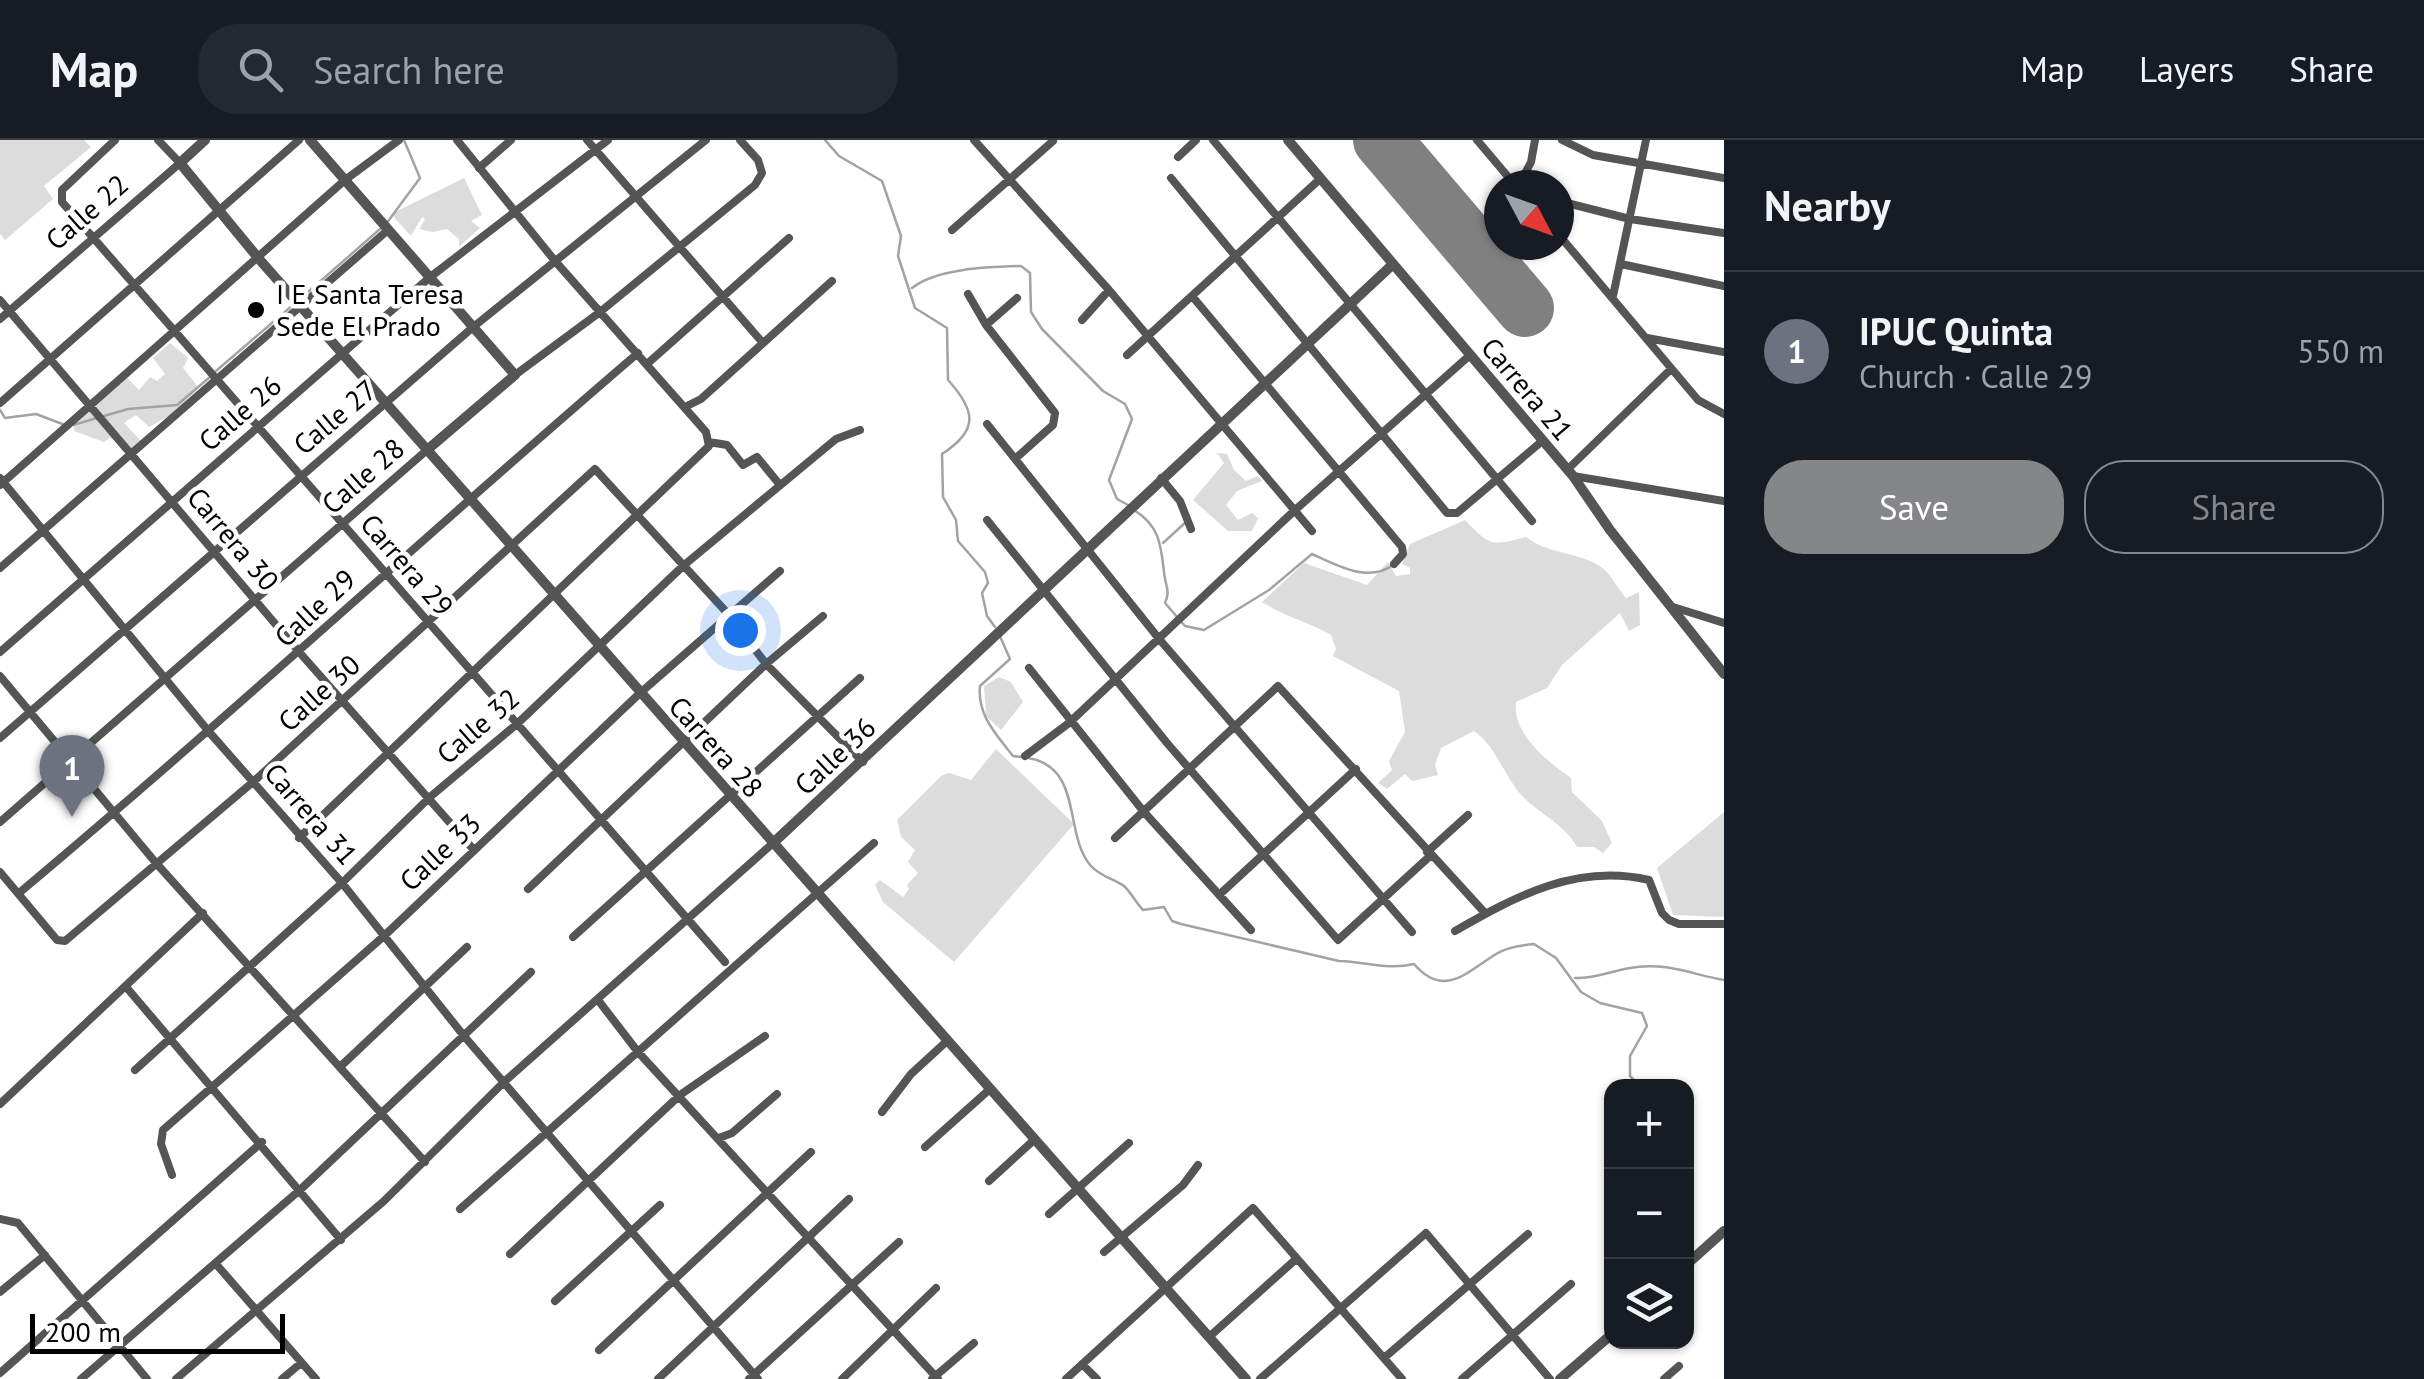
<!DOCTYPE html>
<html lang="en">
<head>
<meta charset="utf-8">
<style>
	body { margin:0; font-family:"PT Sans",sans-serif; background:#242831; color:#f1f3f6 }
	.controls { position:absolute; right:30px; bottom:30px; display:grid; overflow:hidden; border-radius:20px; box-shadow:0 2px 8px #0004 }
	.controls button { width:90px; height:90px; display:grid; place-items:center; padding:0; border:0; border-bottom:2px solid #363941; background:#171b24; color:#f1f3f6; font:50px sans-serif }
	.compass { position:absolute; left:1484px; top:30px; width:90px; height:90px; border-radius:50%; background:#171b24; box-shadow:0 2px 8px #0004; rotate:131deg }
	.scale { position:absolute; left:30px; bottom:25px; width:255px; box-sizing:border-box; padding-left:10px; border:5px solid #000; border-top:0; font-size:28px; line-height:35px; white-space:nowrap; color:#000; -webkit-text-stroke:8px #fff; paint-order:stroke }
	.you { position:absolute; left:740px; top:490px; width:35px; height:35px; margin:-25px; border:8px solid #fff; border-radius:50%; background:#1a73e8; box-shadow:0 0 0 15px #1a73e833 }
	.badge { display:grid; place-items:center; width:65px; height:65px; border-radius:50%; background:#858687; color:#fff; font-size:32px; font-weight:700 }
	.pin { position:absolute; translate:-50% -82px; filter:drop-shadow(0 2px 5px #0008) }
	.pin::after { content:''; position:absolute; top:52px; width:35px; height:30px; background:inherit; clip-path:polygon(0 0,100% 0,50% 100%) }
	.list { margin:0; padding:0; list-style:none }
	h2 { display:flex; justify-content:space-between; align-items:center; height:130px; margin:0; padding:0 40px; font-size:42px }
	h2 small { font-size:32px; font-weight:400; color:#9ea1a6 }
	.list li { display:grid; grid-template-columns:65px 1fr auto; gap:30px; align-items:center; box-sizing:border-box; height:160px; padding:0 40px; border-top:2px solid #363941 }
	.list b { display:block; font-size:38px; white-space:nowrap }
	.list p { margin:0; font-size:32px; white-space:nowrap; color:#9ea1a6 }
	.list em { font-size:32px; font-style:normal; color:#9ea1a6 }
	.actions { display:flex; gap:20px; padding:30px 40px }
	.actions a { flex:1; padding:22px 0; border:2px solid #858687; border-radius:40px; text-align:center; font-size:35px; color:#858687 }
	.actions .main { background:#858687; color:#fff }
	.icon { flex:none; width:55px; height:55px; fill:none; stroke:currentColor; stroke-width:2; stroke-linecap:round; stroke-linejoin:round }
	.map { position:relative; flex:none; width:1724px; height:1239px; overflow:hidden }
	header { display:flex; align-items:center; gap:60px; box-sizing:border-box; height:140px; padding:0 50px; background:#171b24; border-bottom:2px solid #363941 }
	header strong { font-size:48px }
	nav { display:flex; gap:55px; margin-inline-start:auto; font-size:35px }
	.search { width:700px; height:90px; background:#242831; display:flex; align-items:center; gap:25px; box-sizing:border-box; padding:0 35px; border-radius:40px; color:#9ea1a6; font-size:38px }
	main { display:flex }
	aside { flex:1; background:#171b24 }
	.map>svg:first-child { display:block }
	.green { fill:#dcdcdc }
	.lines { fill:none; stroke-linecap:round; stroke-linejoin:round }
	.stream { stroke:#a3a3a3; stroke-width:2.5 }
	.runway { stroke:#808080; stroke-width:58 }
	.minor { stroke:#555; stroke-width:8 }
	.tertiary { stroke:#555; stroke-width:10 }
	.poi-dot { fill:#000; stroke:#fff; stroke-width:4 }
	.labels { text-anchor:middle; stroke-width:9; stroke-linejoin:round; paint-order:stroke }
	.street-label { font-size:28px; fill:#000; stroke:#fff }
	.poi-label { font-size:28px; fill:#000; stroke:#fff; text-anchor:start }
</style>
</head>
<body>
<header>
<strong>Map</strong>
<div class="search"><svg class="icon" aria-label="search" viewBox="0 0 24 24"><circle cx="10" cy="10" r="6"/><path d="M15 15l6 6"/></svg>Search here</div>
<nav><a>Map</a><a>Layers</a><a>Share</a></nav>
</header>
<main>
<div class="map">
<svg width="1724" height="1239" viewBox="0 0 1724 1239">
	<rect width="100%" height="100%" fill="#fff"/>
	<!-- green -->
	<path class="green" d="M0,0H84L91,7L44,46L53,59L5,100L0,94Z
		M464,38L482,75L471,81L480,88L459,107V99L447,89L433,92L419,89L425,79L422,77L411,96L391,74Z
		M170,203L188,218L183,228L199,248L171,275L149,287L136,275L124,283L141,301L132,310L110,298L104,302L74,291V283L126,237L139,250L150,237L157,241L165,234L153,218Z
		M1217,313L1227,314L1234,330L1246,341L1258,336L1262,341L1237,351L1226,365L1238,380L1252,373L1258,378L1252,391H1228L1193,360L1224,323Z
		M1465,380C1491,407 1491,406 1526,397C1549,416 1586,411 1607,432C1613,439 1619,450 1626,458L1639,452L1640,485L1629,491L1620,473L1562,525L1547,548L1516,562C1512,594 1547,621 1571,638L1572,652L1602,681L1612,703L1603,713L1594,707H1577C1562,680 1532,672 1515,647C1502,629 1493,604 1474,591L1441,608L1435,625L1438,635L1412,641L1405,634L1387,649L1378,643L1392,630L1389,621L1405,592L1399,551L1333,516L1336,509L1331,495C1308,482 1285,477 1262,462L1304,423L1367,445L1388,422L1396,436L1410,434V428L1402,424L1410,404Z
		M999,537L1011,542L1023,562L1001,590L986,576L984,546Z
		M996,609L1074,684L954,822L883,762L875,745L880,740L903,757L909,749L907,745L918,733L908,722L915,710L901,697L897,680L941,636L949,633L971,640Z
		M1724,672V777L1673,775L1657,728Z"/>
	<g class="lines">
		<!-- stream -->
		<path class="stream" d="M825,0L839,16L882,41L901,96L898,116L915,168L947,188L948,240C976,271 979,290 942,314L943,357L956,380L958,401L985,432L988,443L982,453L987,476L995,487
			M386,84L420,38L404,0
			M912,148C937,128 989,127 1021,126L1030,133L1031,172L1042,189L1103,251L1125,264L1132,279L1109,340L1117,359L1128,365
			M300,159L380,89
			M216,231L293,165
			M0,270L5,278L36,274L65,285
			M73,285L128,269L177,265L210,237
			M1134,370C1160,386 1161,406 1164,432C1165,446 1171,450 1165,463L1185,486L1204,490L1269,450L1312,414C1338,426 1368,443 1393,425
			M1163,403L1186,382
			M999,494L1010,519L980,546C977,575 996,594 1013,616L1021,617
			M1028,618C1084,627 1063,695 1091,726C1101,737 1113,738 1124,746C1130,751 1136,763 1143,770L1164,767L1172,781L1181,784L1339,821C1367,822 1387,830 1414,824C1444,859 1467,832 1496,814C1505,808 1523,805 1534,804L1556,818L1581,852L1600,863L1642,873L1647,886L1630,916V936L1640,946
			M1575,838C1597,839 1615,829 1637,827C1669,823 1694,835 1724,840
			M1686,1106L1692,1110"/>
		<!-- runway -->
		<path class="runway" d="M1382,0L1525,168"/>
		<!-- minor -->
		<path class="minor" d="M115,0L62,50V62L725,822
			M587,0L762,202
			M974,0L1109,150L1312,391
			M1213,0L1532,381
			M1477,0L1515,45
			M1562,0L1593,15L1724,38
			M1178,17L1196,0
			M479,28L511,0
			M1171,38L1447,373H1457L1541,302
			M1519,45L1531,22L1535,0
			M1559,61L1630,79L1724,93
			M952,90L1053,1
			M1559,95L1698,260L1724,274
			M1621,124L1724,146
			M968,154L986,185L1055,273L1053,285L1016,318
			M1192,156L1402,407L1403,414L1394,424
			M1613,156L1646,0
			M0,160L300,513L474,710
			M0,179L180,23L158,0
			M1082,180L1109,150
			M986,185L1017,158
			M1647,198L1724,212
			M1127,215L1320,39
			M647,224L789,98
			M515,235L600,172L755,45L762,33L758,20L740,0
			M0,263L299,0
			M685,267L701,259L832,141
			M987,284L1160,500L1412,792
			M709,302L727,305L743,325L757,317L780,345
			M1567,330L1671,229
			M1573,336L1724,361
			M0,338L210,593L342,743L464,896L758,1239
			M1161,338L1180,361L1191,389
			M0,345L345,40L399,0
			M987,380L1167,603L1338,800L1430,716
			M0,428L388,90
			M1673,467L1724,483
			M0,512L429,138L608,0
			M1029,528L1144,672L1251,790
			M0,536L156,723L425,1022
			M0,598L472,188L706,0
			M1025,616L1069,583L1294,371L1469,216
			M0,682L427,310
			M299,698L709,306L706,292L555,121L457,0
			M1115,698L1278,546L1485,773
			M1427,712L1468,675
			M0,732L57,800L65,801L253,642L595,329L730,476L766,524L863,622
			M528,749L766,524L823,476
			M19,753C229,577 430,391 638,213
			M1219,755L1356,629
			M1455,791C1516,756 1577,723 1649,740L1662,773L1669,780L1679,784H1724
			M573,797L860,538
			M127,848L341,1100
			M598,860L638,912L938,1239
			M341,926L467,807
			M135,930L342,743L430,657L518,583L683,426L836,299L860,290
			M0,964L203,773
			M882,972L911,934L947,901
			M719,998L732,993L777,954
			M925,1007L990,949
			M172,1035L161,1004L163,990L384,796L639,554L780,431
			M989,1041L1034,1000
			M460,1069L874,703
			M1049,1074L1129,1003
			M0,1079L18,1083L147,1239
			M1104,1112L1183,1045L1198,1025
			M510,1114L680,955L765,896
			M216,1124L316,1239
			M0,1152L45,1115
			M555,1161L660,1065
			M1209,1197L1295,1120
			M599,1210L811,1012
			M1384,1218L1528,1094
			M1082,1224L1097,1239
			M0,1233L262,1002
			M81,1239L301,1049L531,832
			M176,1239L384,1061L505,941L772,704
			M282,1239L301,1223
			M658,1239L849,1059
			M749,1239L899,1102
			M842,1239L936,1148
			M932,1239L974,1203
			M1066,1239L1253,1068L1402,1239
			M1260,1239L1426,1093L1550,1239
			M1462,1239L1571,1144
			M1664,1239L1679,1226"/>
		<!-- tertiary -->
		<path class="tertiary" d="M205,0L180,23L259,119L1246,1239
			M310,0L515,235L427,310
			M1288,0L1573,336L1610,390L1724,534
			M772,704L1391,126
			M1686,1125L1724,1091
			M1560,1239L1612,1194"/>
	</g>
	<!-- markers -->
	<circle class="poi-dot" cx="256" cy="170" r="10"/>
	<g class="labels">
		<!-- street labels -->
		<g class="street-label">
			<text transform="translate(87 72) rotate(-41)" y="10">Calle 22</text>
			<text transform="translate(1527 249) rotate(50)" y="10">Carrera 21</text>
			<text transform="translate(240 273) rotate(-41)" y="10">Calle 26</text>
			<text transform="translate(335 277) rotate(-40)" y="10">Calle 27</text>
			<text transform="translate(363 336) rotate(-41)" y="10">Calle 28</text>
			<text transform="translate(233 399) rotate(50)" y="10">Carrera 30</text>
			<text transform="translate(407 425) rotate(49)" y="10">Carrera 29</text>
			<text transform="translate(315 468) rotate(-43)" y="10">Calle 29</text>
			<text transform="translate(319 553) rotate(-42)" y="10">Calle 30</text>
			<text transform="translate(478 586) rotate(-41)" y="10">Calle 32</text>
			<text transform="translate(716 607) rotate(48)" y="10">Carrera 28</text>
			<text transform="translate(835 616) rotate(-43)" y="10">Calle 36</text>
			<text transform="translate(311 674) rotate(49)" y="10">Carrera 31</text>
			<text transform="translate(440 712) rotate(-43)" y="10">Calle 33</text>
		</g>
		<!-- poi labels -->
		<g class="poi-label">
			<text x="276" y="164">I E Santa Teresa<tspan x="276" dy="32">Sede El Prado</tspan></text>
		</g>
	</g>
</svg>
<div class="controls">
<button>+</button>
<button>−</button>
<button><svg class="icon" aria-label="layers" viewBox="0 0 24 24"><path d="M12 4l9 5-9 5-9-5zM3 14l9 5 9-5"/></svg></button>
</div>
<svg class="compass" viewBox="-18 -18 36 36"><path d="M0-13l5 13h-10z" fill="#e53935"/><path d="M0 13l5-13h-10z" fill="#9ea1a6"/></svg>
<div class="scale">200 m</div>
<div class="you"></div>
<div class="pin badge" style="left:72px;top:677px;background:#6b7280">1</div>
</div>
<aside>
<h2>Nearby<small></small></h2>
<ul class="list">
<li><span class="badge" style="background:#6b7280">1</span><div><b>IPUC Quinta</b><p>Church · Calle 29</p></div><em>550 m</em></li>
</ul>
<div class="actions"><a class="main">Save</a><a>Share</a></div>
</aside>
</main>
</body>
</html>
